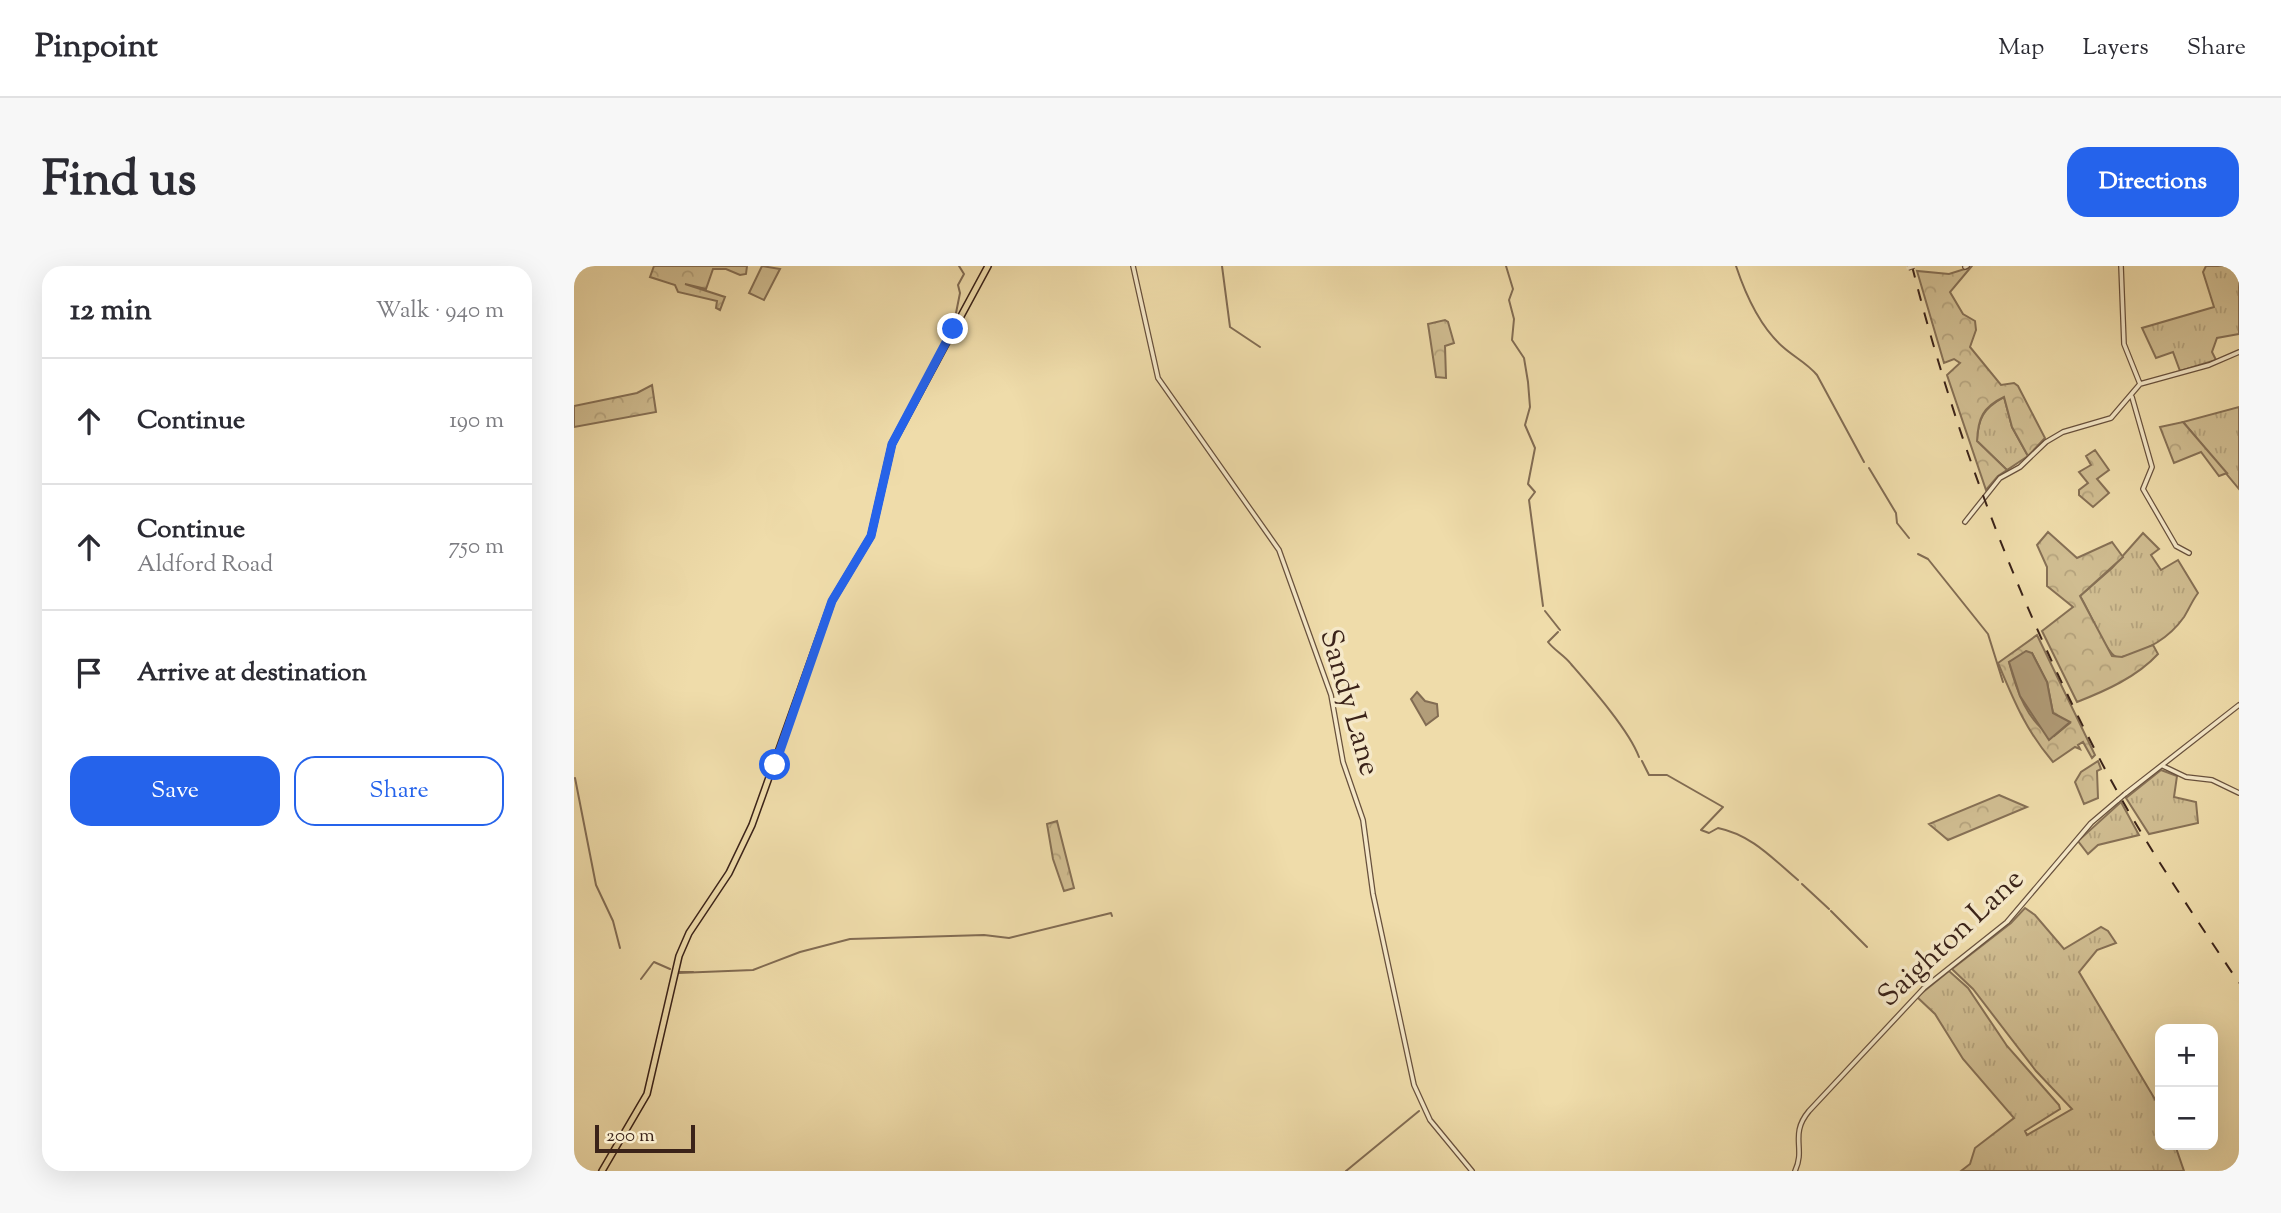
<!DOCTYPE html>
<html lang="en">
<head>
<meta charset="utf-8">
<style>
	body { margin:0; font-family:"Sorts Mill Goudy",serif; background:#f7f7f7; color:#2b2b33 }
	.controls { position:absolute; right:21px; bottom:21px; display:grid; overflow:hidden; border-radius:14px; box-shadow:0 7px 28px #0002 }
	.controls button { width:63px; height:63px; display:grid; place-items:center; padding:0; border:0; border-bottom:2px solid #e1e1e2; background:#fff; color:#2b2b33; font:35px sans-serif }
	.scale { position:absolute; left:21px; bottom:18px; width:100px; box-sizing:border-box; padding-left:7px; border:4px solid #3b2319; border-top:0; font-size:19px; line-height:24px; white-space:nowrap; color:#3b2319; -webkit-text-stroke:5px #f5e8c8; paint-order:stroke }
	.stop { position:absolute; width:21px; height:21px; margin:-16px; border:5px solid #2563eb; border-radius:50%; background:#fff }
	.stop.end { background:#2563eb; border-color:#fff; box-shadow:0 2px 7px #0008 }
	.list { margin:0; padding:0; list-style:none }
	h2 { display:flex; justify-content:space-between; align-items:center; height:91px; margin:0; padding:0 28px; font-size:30px }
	h2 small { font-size:23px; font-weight:400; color:#7c7c81 }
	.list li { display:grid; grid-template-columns:46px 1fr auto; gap:21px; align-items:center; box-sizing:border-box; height:126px; padding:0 28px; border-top:2px solid #e1e1e2 }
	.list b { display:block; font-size:26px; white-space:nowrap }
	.list p { margin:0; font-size:23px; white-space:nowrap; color:#7c7c81 }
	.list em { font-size:23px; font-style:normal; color:#7c7c81 }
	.actions { display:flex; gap:14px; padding:21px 28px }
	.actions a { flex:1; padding:16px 0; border:2px solid #2563eb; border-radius:21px; text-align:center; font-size:24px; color:#2563eb }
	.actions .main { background:#2563eb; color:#fff }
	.icon { flex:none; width:38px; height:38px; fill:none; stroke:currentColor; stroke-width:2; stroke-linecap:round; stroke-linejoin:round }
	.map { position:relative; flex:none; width:1665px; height:905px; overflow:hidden; border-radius:21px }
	header { display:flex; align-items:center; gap:42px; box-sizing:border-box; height:98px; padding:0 35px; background:#fff; border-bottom:2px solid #e1e1e2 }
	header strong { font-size:33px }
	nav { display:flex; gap:38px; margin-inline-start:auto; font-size:24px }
	.intro { display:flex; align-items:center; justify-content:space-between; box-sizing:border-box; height:168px; padding:0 42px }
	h1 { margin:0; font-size:49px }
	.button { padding:18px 32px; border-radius:21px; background:#2563eb; color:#fff; font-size:24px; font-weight:700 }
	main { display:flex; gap:42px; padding:0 42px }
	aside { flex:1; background:#fff; border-radius:21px; box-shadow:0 7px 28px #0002 }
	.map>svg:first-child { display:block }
	.grass { fill:url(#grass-tufts); stroke:#867055; stroke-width:2 }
	.forest { fill:url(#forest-crowns); stroke:#867055; stroke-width:2; fill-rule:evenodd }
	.pitch { fill:#d0bd91; stroke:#867055; stroke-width:2 }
	.water { fill:#b29d79; stroke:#826c53; stroke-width:2 }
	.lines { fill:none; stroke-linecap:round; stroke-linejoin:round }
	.stream { stroke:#826c53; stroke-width:2 }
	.minor-casing { stroke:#68513d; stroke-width:6 }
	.major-casing { stroke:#3b2319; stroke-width:8 }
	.minor { stroke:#f5e8c8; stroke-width:3.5 }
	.major { stroke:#efdcaa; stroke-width:5 }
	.rail { stroke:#3b2319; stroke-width:2; stroke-dasharray:12 12; stroke-linecap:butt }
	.minor-bridge-casing { stroke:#68513d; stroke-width:6; stroke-linecap:butt }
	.minor-bridge { stroke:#f5e8c8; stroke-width:3.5 }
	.route { stroke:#2563eb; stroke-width:9 }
	.labels { text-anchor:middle; stroke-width:7; stroke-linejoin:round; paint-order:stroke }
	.street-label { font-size:30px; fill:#3b2319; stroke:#f5e8c8 }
</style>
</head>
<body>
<header>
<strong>Pinpoint</strong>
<nav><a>Map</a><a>Layers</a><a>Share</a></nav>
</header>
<div class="intro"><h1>Find us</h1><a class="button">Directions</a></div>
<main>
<aside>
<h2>12 min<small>Walk · 940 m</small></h2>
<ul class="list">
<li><svg class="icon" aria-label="ahead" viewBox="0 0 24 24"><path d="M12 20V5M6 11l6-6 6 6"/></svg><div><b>Continue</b></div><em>190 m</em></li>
<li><svg class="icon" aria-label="ahead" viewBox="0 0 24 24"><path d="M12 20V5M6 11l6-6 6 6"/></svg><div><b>Continue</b><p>Aldford Road</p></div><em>750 m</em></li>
<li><svg class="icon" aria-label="arrive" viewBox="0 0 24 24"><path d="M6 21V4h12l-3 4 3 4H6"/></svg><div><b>Arrive at destination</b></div></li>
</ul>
<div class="actions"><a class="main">Save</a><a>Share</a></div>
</aside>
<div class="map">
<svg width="1665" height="905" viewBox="0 0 1665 905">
	<defs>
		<pattern id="grass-tufts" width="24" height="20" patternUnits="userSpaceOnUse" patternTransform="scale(1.75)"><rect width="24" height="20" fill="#d0bd91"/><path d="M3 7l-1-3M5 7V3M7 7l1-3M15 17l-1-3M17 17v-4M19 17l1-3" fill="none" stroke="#b4a27c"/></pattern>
		<pattern id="forest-crowns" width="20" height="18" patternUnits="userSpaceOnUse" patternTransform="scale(1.75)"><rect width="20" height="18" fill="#d0bd91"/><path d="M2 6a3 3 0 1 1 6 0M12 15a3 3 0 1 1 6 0" fill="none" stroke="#b4a27c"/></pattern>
	</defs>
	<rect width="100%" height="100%" fill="#efdcaa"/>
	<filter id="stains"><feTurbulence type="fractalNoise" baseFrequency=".00286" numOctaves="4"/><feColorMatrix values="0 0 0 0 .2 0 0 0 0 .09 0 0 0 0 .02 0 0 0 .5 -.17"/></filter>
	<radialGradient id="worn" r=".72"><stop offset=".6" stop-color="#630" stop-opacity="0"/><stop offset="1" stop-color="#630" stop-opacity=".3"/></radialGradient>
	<!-- grass -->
	<path class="grass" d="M1632,0H1665V68L1643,72L1638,86L1642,94L1606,105L1599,86L1582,92L1568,62L1640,41L1629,6Z
		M1430,131L1438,161L1454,190L1433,204L1403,175C1404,152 1409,143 1430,131Z
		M1665,141V223L1609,156Z
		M1569,267L1585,283L1577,289L1587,304L1604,294L1624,327C1618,335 1615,343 1610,351C1594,374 1570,386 1544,392C1531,388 1515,343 1506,330L1538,302Z
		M1587,504L1603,510L1600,531L1622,536L1624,557L1575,568L1552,532Z
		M1547,536L1565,569L1524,579L1514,588L1504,575Z
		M1451,642L1461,649L1490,683L1527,661L1534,665L1542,677L1523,684L1505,706L1585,840L1586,879H1601L1610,905H1387L1396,898L1401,882L1440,852L1389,793L1361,748L1343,731L1375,705L1394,722L1433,780L1485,839L1486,843L1451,865L1453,869L1498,843L1462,805L1399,723L1378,703L1437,657Z"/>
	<!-- forest -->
	<path class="forest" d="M80,0H173L172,8L166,9L152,3H139L132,23L111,18L151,31L146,44L142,42L143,35L104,26L101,19L76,11Z
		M1397,1L1376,26L1389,48L1401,55L1402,64L1396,81L1427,119L1440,117L1444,120L1471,172L1454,190L1438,161L1430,131C1409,141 1404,152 1403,175L1433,204L1424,210L1412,224L1373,109L1386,97L1380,93L1370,97L1343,5L1375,8Z
		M871,54L874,56L880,77L871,80L872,112L862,111L854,58Z
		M78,119L82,146L0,161V140L63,127Z
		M1609,156L1652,206L1653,207L1645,210L1627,186L1600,197L1586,161Z
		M1521,184L1535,204L1523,213L1535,227L1519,241L1505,229V224L1514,217L1505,206L1517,199L1512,190Z
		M1474,266L1503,292L1538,276L1549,291L1506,330L1538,390L1548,391L1579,379L1584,388C1563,411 1531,425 1503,436L1468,365L1499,341L1473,320V301L1463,279Z
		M1463,369L1521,489L1518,492L1509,476L1504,479L1506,483L1501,481L1479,496C1451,463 1440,435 1424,397ZM1458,387L1473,416L1479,447L1496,457L1480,470C1454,459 1442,423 1435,396Z
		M1524,495L1527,503L1523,505L1524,532L1510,538L1501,516L1507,506Z
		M1425,529L1453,541L1374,574L1355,558Z
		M483,555L500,622L490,625L479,593L473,558Z"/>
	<!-- pitch -->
	<path class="pitch" d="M188,0L206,3L190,34L175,27Z"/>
	<!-- water -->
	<path class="water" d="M1452,385L1458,387L1473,416L1479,447L1496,456L1475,474L1446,430L1435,396Z
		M843,426L851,435L863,438L864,450L852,459L837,433Z"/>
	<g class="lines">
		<!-- stream -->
		<path class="stream" d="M648,0L656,61L686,81
			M932,0L939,23L935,34L940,53L938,74L950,92L954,116L956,141L951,159L961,182L954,218L961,226L955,234L969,340
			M1162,0C1171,27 1186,61 1209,81C1220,91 1233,97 1243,109L1290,196
			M381,52L386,27L384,19L390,8L385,0
			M1295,202L1322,247L1323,257L1335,272
			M1344,288L1354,293L1414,368L1429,416
			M971,345L986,364
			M984,366L974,376C981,385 990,389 997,398C1017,421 1055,464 1065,491
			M1068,495L1075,509H1093L1149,541L1127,564L1135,567L1144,562C1178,569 1199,593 1224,614
			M1,512L22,619L39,655L46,682
			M1228,618L1255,643
			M1257,645L1293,681
			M80,696L96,703
			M104,706H119
			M104,707L179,704L226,686L276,673L410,669L435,672L537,647L538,650
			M67,713L79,697
			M772,905L845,845"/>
		<defs>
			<path id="minor" d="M559,0L584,112L705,284L757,429L769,496L789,554L799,628L840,819L856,854L898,905
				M1547,0L1550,78L1566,118
				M1391,1L1393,0
				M1566,118L1635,99L1665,86
				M1558,131L1578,201L1569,223L1602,280L1615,287
				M1391,256L1426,212L1446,201L1472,176L1489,166L1537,152L1566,118
				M1589,500L1612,511L1638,514L1665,527
				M1551,528L1665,439
				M1221,905C1232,882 1215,869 1235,845L1350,722L1433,656L1517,557L1544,534"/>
			<path id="major" d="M28,905L73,828L105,690L115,667L155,607L178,559L258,335L297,270L318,178L414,0"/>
		</defs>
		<!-- minor casing -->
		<use href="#minor" class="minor-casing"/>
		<!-- major casing -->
		<use href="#major" class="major-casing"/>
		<!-- minor -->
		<use href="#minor" class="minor"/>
		<!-- major -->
		<use href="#major" class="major"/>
		<!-- rail -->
		<path class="rail" d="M1338,0C1382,175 1448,346 1532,505C1571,578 1619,648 1665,717"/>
		<defs>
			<path id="minor-bridge" d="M1334,2L1340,0
				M1544,534L1551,528"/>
		</defs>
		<!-- minor-bridge casing -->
		<use href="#minor-bridge" class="minor-bridge-casing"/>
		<!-- minor-bridge -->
		<use href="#minor-bridge" class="minor-bridge"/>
	</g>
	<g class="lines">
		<!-- route -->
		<path class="route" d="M201,499L258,335L297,270L318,178L379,63"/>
	</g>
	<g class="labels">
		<!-- street labels -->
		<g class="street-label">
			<text transform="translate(777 436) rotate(74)" y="10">Sandy Lane</text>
			<text transform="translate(1376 671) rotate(-43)" y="10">Saighton Lane</text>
		</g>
	</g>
	<rect width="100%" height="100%" filter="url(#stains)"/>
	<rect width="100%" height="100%" fill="url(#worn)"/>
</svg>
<div class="controls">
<button>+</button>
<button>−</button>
</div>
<div class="scale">200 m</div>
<div class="stop" style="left:201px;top:499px"></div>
<div class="stop end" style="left:379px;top:63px"></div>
</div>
</main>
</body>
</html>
